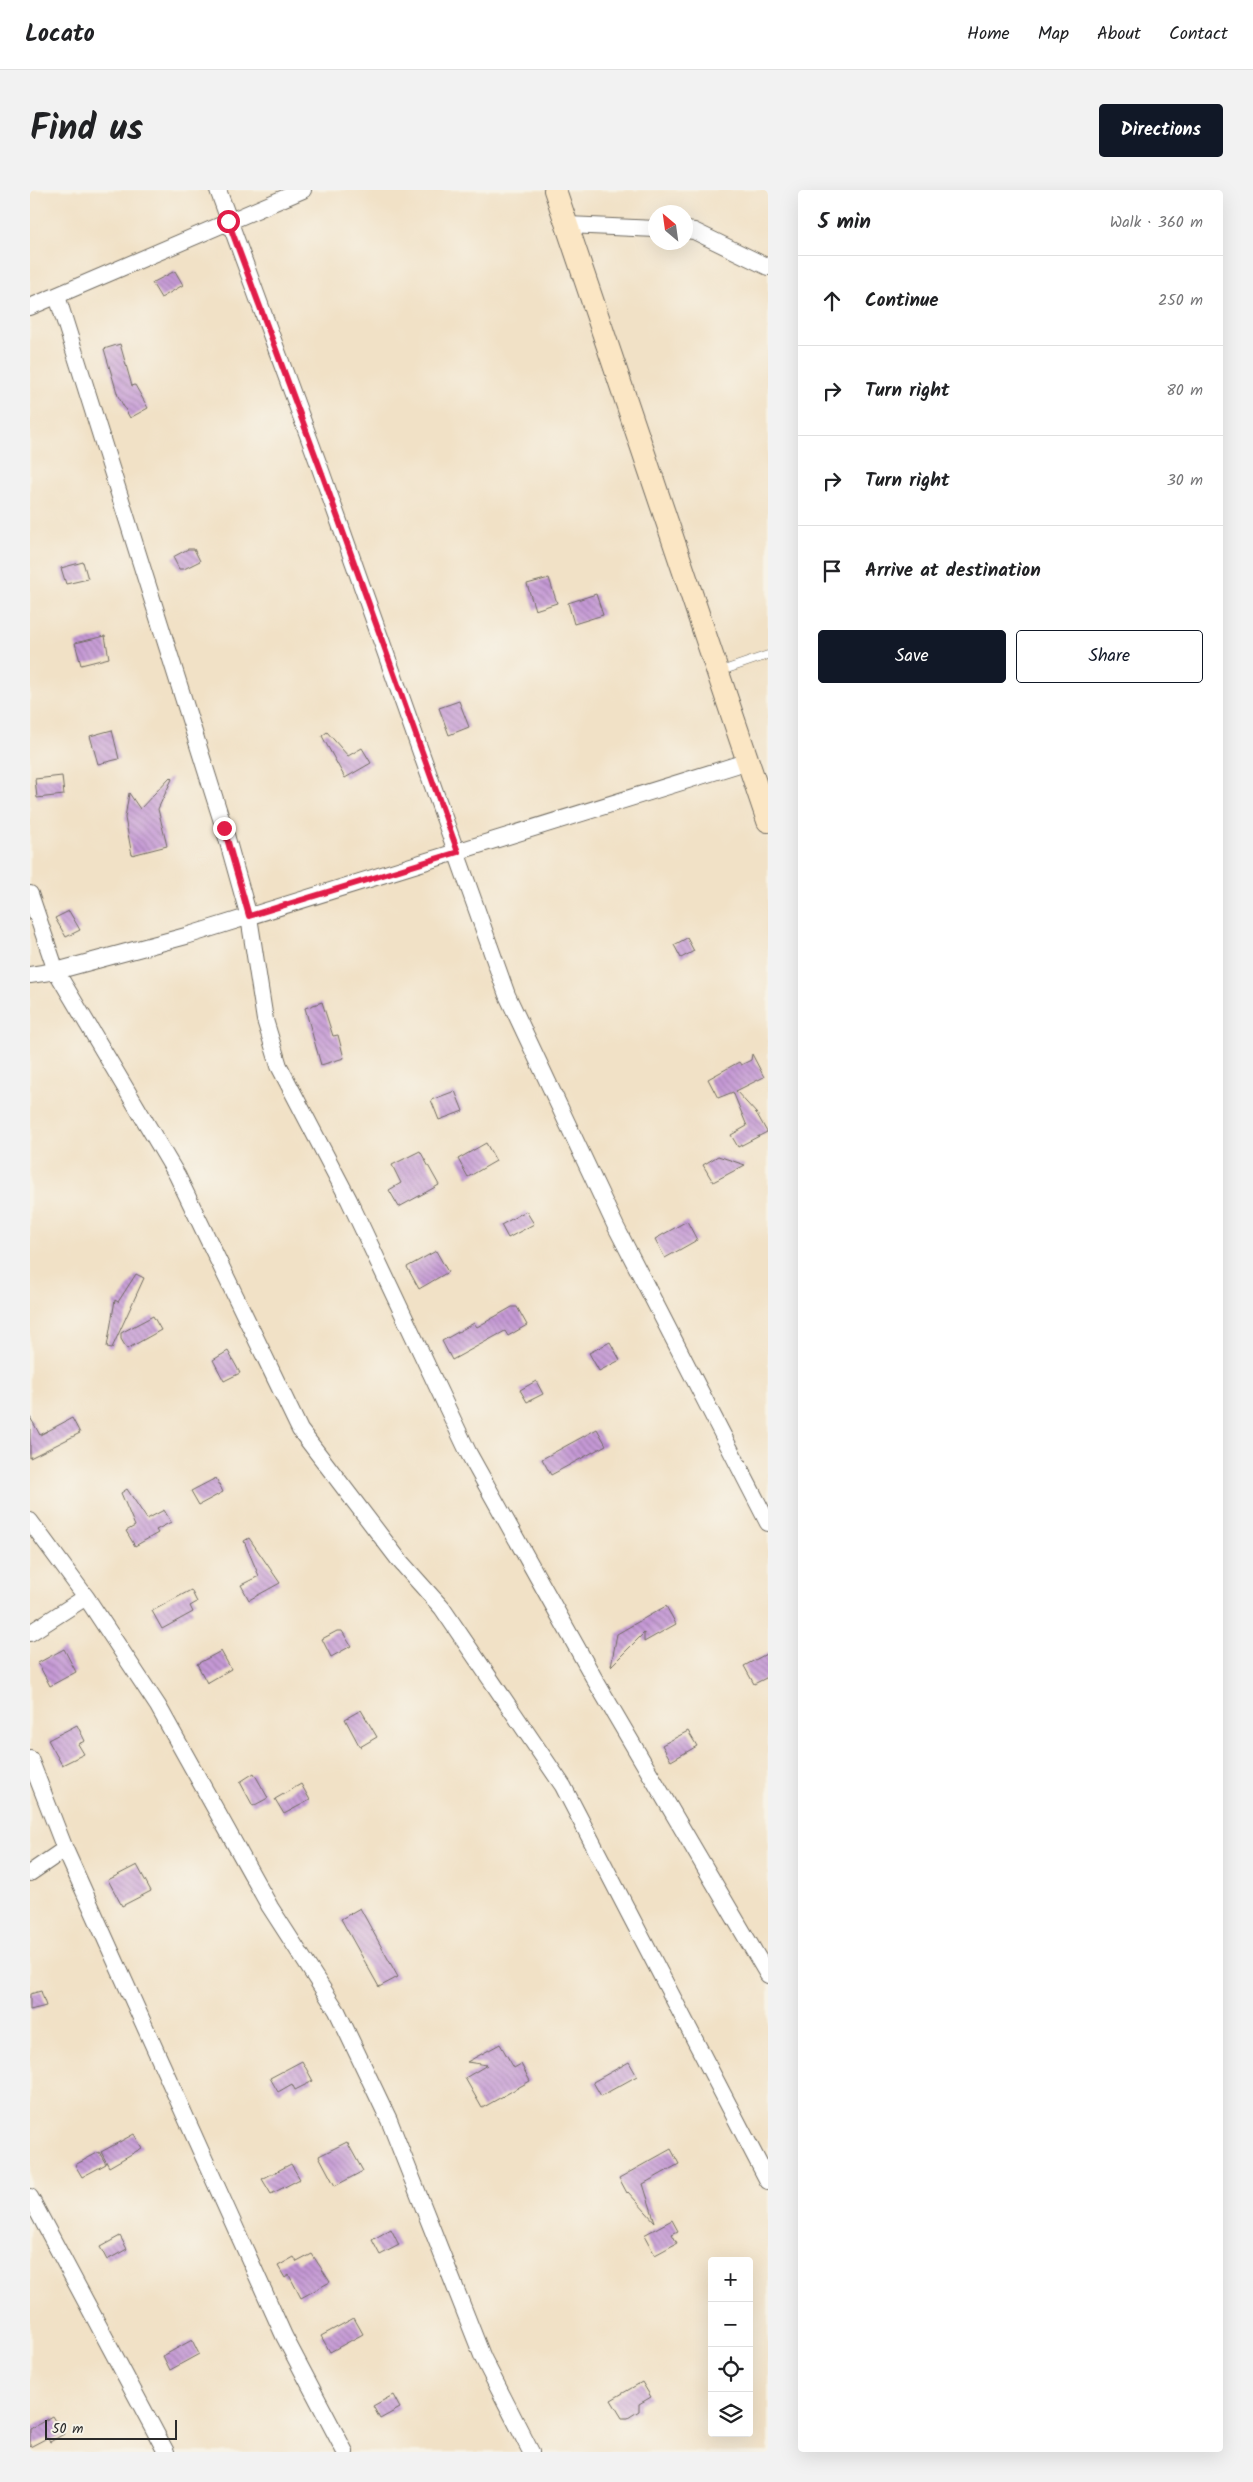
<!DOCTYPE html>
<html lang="en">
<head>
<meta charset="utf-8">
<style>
	body { margin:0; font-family:Kalam,sans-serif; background:#f2f2f2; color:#202124 }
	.controls { position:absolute; right:15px; bottom:15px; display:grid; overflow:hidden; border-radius:5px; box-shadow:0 5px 20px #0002 }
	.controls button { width:45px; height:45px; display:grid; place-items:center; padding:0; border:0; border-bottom:1px solid #e0e0e0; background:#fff; color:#202124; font:25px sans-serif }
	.compass { position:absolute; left:618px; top:15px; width:45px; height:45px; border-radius:50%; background:#fff; box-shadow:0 5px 20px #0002; rotate:331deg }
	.scale { position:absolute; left:15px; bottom:12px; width:132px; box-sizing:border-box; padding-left:5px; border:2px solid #2b2b2b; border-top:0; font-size:14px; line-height:18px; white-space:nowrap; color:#2b2b2b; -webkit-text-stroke:4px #f7f3e8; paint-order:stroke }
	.stop { position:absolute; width:15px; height:15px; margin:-11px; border:4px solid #e11d48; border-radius:50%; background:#fff }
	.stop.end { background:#e11d48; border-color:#fff; box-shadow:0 1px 5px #0008 }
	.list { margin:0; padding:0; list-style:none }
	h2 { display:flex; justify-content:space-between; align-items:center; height:65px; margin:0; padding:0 20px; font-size:21px }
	h2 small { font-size:16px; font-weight:400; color:#757577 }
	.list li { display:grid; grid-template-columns:32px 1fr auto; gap:15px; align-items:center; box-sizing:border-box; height:90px; padding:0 20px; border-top:1px solid #e0e0e0 }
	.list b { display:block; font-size:19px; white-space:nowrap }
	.list em { font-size:16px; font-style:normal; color:#757577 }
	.actions { display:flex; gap:10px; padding:15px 20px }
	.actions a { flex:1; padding:11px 0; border:1px solid #111827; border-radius:5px; text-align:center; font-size:18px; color:#111827 }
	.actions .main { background:#111827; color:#fff }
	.icon { flex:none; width:28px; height:28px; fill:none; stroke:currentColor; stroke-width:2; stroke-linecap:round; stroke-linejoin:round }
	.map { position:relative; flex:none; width:738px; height:2262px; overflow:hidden; border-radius:5px }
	header { display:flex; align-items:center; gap:30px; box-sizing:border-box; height:70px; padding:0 25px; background:#fff; border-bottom:1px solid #e0e0e0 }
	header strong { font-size:24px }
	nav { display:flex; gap:28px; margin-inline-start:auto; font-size:18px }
	.intro { display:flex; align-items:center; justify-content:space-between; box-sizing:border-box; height:120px; padding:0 30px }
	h1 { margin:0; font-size:35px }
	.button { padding:12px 22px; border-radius:5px; background:#111827; color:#fff; font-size:18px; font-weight:700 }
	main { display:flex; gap:30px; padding:0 30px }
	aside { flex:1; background:#fff; border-radius:5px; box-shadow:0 5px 20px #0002 }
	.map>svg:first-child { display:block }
	.building { fill:url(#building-back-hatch) }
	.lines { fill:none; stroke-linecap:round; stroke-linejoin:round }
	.service-casing { stroke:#706b61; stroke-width:9 }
	.minor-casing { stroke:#706b61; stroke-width:18 }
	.secondary-casing { stroke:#706b61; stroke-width:24 }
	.service { stroke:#fff; stroke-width:8 }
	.minor { stroke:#fff; stroke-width:16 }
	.secondary { stroke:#fbe6c4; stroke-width:22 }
	.route { stroke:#e11d48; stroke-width:6 }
</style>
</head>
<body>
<header>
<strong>Locato</strong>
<nav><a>Home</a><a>Map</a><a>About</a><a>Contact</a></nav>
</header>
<div class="intro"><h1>Find us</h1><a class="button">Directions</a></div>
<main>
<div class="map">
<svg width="738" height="2262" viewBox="0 0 738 2262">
	<defs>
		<pattern id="building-back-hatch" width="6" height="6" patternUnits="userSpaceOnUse" patternTransform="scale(1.25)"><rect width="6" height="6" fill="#c599d5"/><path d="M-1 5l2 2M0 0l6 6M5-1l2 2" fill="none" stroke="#a07dad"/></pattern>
	</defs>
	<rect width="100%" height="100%" fill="#f7f3e8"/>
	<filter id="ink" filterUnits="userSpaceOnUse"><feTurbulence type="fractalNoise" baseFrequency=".02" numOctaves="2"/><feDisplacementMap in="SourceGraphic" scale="10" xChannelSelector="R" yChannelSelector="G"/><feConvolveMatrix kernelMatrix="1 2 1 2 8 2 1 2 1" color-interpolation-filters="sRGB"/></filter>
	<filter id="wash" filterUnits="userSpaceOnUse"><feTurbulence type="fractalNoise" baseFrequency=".0096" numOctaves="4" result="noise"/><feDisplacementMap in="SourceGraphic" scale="20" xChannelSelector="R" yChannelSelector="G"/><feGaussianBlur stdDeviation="1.12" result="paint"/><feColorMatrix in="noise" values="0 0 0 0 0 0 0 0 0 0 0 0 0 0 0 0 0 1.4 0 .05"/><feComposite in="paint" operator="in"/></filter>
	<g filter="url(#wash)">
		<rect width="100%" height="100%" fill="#f1e1c6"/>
		<g id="blocks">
			<!-- building -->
			<path class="building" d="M145,81L153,95L131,108L122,93Z
				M90,154L102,196L105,195L118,218L100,228L88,206L74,159Z
				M158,359H164L170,371L154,379H149L143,367Z
				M53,372L58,389L36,394L31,378Z
				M519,388L527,413L505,420L497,394Z
				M566,404L573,425L544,434L538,413Z
				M75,446L79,468L51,475L45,453Z
				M429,511L439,537L419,545L409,518Z
				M82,540L89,569L68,574L60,546Z
				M297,542L318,566L332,558L341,573L315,588L292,546Z
				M32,586L34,605L7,608L5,589Z
				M140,587L142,589L128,619L137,656L102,665L95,628L99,603L110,619Z
				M39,721L50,740L36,747L25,728Z
				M657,748L664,761L651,768L644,755Z
				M292,812L303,846L308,845L314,868L291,875L275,818Z
				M722,864L734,887L706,901L727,924L737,942L708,957L701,945L717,936L703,902L688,908L678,889L709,872L711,875L721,870Z
				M425,901L433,921L409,930L401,910Z
				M456,953L466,971L438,987L428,969Z
				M390,961L409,995L369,1017L359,1000L371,993L362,975Z
				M688,966L715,975L683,992L673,975Z
				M496,1021L504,1034L478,1048L471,1035Z
				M657,1031L667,1050L635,1068L625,1049Z
				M406,1061L418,1082L389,1099L377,1077Z
				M106,1084L114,1088L82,1158L77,1157L85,1110L88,1112Z
				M482,1117H487L497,1135L478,1146L475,1141L422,1170L412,1151L444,1133L447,1137Z
				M123,1126L131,1140L97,1159L91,1149V1143Z
				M580,1152L590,1170L569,1181L559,1163Z
				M198,1161L210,1183L194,1191L183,1170Z
				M506,1191L513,1204L497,1212L490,1200Z
				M0,1227L10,1245L42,1228L50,1243L0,1268Z
				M567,1239L576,1255L521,1285L512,1269Z
				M186,1288L193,1302L169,1315L161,1301Z
				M97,1299L117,1329L134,1320L141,1332L126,1340L128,1343L105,1356L96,1341L105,1336L91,1303Z
				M219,1348L250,1393L219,1410L211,1395L229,1386L214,1351Z
				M161,1400L167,1412L160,1416L163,1422L132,1439L122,1421Z
				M636,1416L646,1434L614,1452V1443L581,1476L587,1444Z
				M307,1441H312L321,1456L301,1467L292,1449Z
				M34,1459L46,1482L20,1496L8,1473Z
				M191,1461L201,1479L177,1493L167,1474Z
				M738,1463V1487L724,1494L714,1476Z
				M331,1520L347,1547L330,1557L315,1529Z
				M47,1535L55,1551L48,1554L54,1564L32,1575L18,1550Z
				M658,1541L667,1556L641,1571L632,1555Z
				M224,1583L238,1608L223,1616L210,1592Z
				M271,1594L280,1610L254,1624L245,1609Z
				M107,1675L121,1701L92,1716L78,1690Z
				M330,1718L368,1787L349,1797L311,1729Z
				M11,1801L16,1816L0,1820V1804Z
				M470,1854L484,1878L491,1874L500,1891L452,1918L435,1888L457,1875L437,1872Z
				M272,1871L283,1891L265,1900L262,1894L248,1902L240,1888Z
				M599,1872L607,1886L571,1906L563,1892Z
				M104,1944L112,1958L79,1977L71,1962Z
				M317,1952L333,1981L305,1996L289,1966Z
				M641,1959L649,1974L613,1994L625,2032L598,2002L597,2003L589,1988Z
				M69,1962L76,1974L52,1987L45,1975Z
				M261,1974L270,1989L241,2004L232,1989Z
				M642,2030L648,2041L642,2044L647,2053L625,2065L614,2045Z
				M361,2039L369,2055L350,2065L342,2050Z
				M90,2046L97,2059L77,2070L70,2057Z
				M282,2064L300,2092L271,2108L259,2085L255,2088L248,2076L264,2067L267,2072Z
				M324,2128L333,2144L300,2162L291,2146Z
				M162,2150L169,2164L140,2180L133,2166Z
				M612,2192L621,2207L609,2214V2221L598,2228H592L581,2210Z
				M363,2205L370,2218L350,2229L343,2216Z
				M23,2226L34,2244L20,2252L17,2248L0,2257V2239Z"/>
		</g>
	</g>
	<g filter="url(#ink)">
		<use href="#blocks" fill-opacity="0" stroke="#706b61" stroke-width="1"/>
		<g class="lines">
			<defs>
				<path id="service" d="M691,481L738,465"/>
				<path id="minor" d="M188,0L290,278L477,805L586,1037L738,1333
					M538,35L626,39
					M656,40L664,41L738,77
					M27,106L194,638L219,727L235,830L249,876L319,1010L439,1264L565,1490L738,1785
					M0,117L273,0
					M0,704L26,781L147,985L270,1240L369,1370L412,1418L533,1596L738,1991
					M0,785L26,781L156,746L719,571
					M0,1331L56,1407L128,1516L240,1717L307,1821L359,1930L453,2168L501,2262
					M0,1443L56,1407
					M0,1569L35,1659L254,2146L315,2262
					M0,1683L35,1659
					M0,2007L136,2262"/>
				<path id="secondary" d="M525,0L738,631"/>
			</defs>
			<!-- service casing -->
			<use href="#service" class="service-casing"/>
			<!-- minor casing -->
			<use href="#minor" class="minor-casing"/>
			<!-- secondary casing -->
			<use href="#secondary" class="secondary-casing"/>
			<!-- service -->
			<use href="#service" class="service"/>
			<!-- minor -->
			<use href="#minor" class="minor"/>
			<!-- secondary -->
			<use href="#secondary" class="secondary"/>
		</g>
	</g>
	<g class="lines" filter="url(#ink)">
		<!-- route -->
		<path class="route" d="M194,638L219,726L428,662L290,278L198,31"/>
	</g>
</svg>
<div class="controls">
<button>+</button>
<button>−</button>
<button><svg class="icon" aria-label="locate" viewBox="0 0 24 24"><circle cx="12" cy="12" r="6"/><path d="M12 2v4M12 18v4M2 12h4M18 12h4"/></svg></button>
<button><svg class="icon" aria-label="layers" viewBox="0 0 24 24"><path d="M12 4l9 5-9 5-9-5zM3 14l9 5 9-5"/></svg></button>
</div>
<svg class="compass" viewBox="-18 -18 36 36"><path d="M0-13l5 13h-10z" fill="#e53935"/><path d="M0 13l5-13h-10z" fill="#757577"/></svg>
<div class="scale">50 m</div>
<div class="stop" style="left:198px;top:31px"></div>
<div class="stop end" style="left:194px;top:638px"></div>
</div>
<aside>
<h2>5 min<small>Walk · 360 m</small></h2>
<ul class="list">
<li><svg class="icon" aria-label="ahead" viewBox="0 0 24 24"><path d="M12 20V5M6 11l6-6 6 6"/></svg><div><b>Continue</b></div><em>250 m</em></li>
<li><svg class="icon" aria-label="right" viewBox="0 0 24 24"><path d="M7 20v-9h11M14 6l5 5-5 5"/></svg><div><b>Turn right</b></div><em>80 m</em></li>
<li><svg class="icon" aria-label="right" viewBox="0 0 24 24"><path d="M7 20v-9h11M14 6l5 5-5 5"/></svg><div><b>Turn right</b></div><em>30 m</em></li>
<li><svg class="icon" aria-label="arrive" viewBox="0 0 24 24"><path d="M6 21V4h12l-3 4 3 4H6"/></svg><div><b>Arrive at destination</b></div></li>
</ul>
<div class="actions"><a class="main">Save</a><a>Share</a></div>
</aside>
</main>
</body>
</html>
